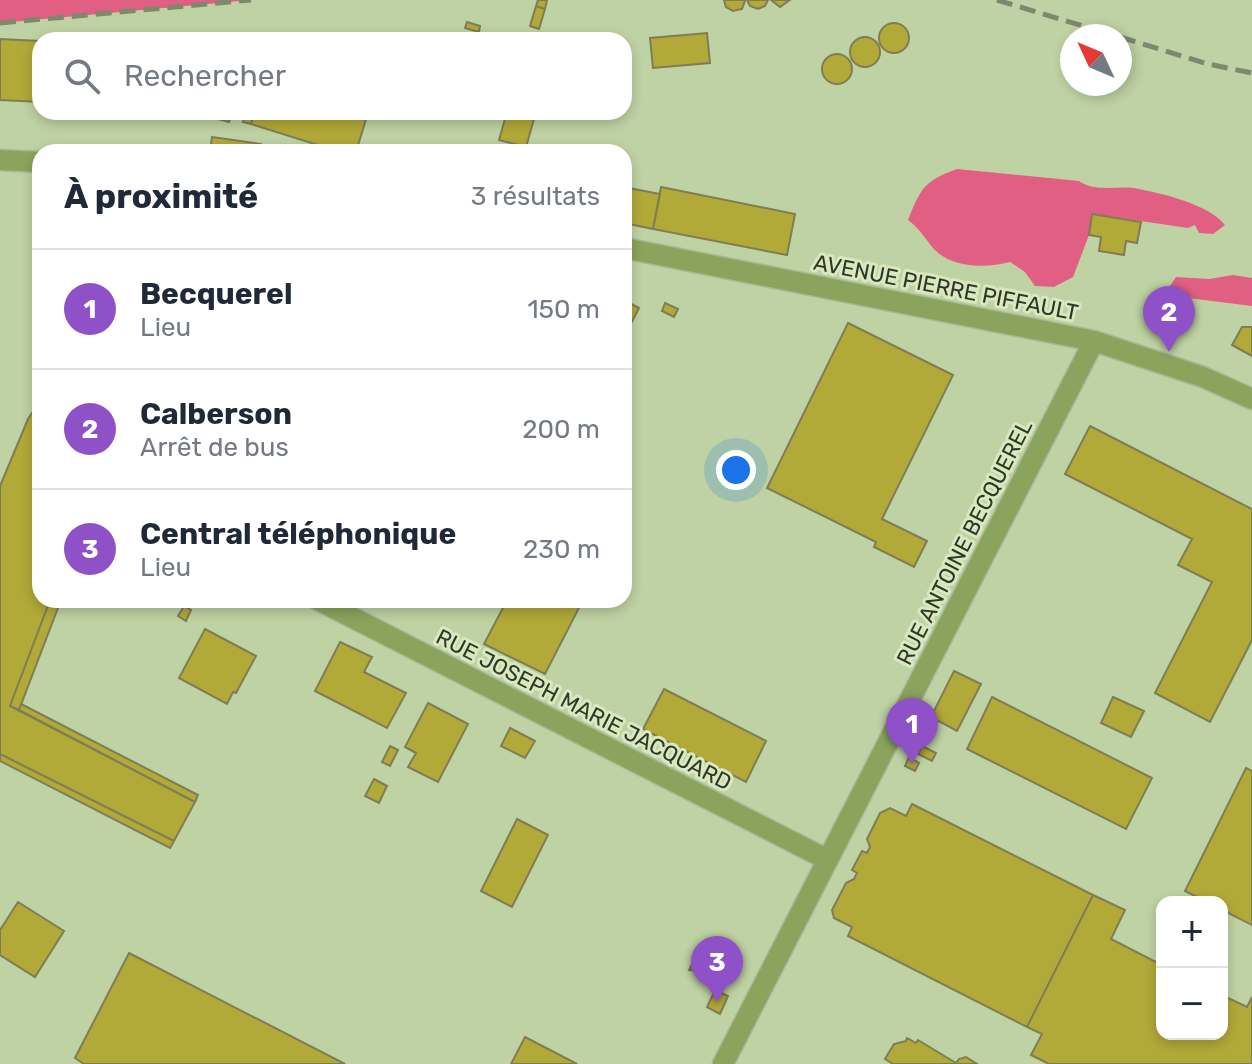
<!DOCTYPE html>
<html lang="fr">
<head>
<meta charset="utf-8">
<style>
	body { margin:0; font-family:Rubik,sans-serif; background:#f2f2f3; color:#1f2937 }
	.controls { position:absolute; right:24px; bottom:24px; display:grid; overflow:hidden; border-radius:16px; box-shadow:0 4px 12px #0003 }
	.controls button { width:72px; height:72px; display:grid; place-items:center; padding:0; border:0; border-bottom:2px solid #e0e1e3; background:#fff; color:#1f2937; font:40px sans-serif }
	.compass { position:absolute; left:1060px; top:24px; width:72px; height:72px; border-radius:50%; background:#fff; box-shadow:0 4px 12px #0003; rotate:314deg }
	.you { position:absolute; left:736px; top:470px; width:28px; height:28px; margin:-20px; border:6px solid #fff; border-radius:50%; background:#1a73e8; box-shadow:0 0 0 12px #1a73e833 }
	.badge { display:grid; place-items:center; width:52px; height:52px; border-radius:50%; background:#8f51c7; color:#fff; font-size:26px; font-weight:700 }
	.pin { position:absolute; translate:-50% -66px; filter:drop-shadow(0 2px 4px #0008) }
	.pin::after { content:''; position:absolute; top:42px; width:28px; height:24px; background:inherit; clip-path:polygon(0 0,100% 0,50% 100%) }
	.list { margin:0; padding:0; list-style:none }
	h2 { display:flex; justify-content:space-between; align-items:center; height:104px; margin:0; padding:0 32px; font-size:34px }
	h2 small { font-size:26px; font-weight:400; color:#747a83 }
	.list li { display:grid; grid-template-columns:52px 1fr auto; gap:24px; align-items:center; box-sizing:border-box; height:120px; padding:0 32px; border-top:2px solid #e0e1e3 }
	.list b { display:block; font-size:30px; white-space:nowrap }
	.list p { margin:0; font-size:26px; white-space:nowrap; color:#747a83 }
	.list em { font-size:26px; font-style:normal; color:#747a83 }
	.icon { flex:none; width:44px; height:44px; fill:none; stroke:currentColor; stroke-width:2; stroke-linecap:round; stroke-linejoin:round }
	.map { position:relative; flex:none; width:1252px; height:1064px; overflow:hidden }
	.search { position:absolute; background:#fff; box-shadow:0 4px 12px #0003; left:32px; top:32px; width:600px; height:88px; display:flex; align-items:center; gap:20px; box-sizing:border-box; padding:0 28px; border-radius:24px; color:#747a83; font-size:30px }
	.panel { position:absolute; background:#fff; box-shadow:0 4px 12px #0003; left:32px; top:144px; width:600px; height:464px; border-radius:24px }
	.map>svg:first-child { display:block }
	.built { fill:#bfd2a3; fill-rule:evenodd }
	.forest { fill:#e15f83 }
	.building { fill:#b1a938; stroke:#7f7d55; stroke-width:2 }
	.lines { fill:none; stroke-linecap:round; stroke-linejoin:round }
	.minor-casing { stroke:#a9b794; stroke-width:23 }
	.minor { stroke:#8aa45d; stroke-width:20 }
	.rail { stroke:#7d886c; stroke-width:5; stroke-dasharray:16 8; stroke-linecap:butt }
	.labels { text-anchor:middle; stroke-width:6; stroke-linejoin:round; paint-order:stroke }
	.street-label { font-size:22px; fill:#313727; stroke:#d8e9c0 }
</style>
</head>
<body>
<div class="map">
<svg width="1252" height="1064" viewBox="0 0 1252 1064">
	<rect width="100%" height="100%" fill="#cbdbb3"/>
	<!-- built -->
	<path class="built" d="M0,0H1252V1064H0ZM1072,36H1120V84H1072ZM40,40H624V112H40ZM40,152H624V600H40ZM1162,902H1222V1034H1162Z"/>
	<!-- forest -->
	<path class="forest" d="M0,0H251L0,23Z
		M957,169L1079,181C1094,192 1116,186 1134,188C1160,193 1209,204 1225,225L1213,234L1199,233L1195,225L1188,228L1093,214L1089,235L1073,277L1054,287L1035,286L1025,272L1010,262C986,268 952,269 933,248C924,237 920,229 908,220C921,188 924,181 957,169Z
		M1233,275L1252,278V306L1164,295L1176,277L1209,279Z"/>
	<!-- building -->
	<path class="building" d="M538,0H547L545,9L536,6Z
		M724,0H745V1L742,9L733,11L726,7Z
		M768,0L765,6L758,9L750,6L747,0Z
		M790,0L780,7L771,0Z
		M536,6L545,9L539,29L530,26Z
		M467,22L480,26L479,32L465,28Z
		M879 38a15 15 0 1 1 30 0a15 15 0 1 1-30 0Z
		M707,33L710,63L653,68L650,38Z
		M850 52a15 15 0 1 1 30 0a15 15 0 1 1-30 0Z
		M0,39L40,41V102L0,100Z
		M822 69a15 15 0 1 1 30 0a15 15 0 1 1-30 0Z
		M212,112H232L229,122L211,117Z
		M246,112L254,113L251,124L243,122Z
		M353,112L367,116L356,152H340L251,124L255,112Z
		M507,112H536L526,147L499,140Z
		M212,137L261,144L260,152H210Z
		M624,187L660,194L653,229L624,223Z
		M661,187L795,214L787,255L653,229Z
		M1092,214L1141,222L1137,243L1126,241L1124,255L1099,251L1101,237L1089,235Z
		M624,300L639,308L624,337Z
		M665,303L678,309L674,317L662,311Z
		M848,323L953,375L882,519L927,541L914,567L874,547L876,542L767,488Z
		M1242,327H1252V356L1232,345Z
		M40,401V600H50L10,706L195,802L174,841L0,754V486L28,419Z
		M1090,426L1252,509V640L1210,722L1155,693L1212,582L1178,565L1192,539L1065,474Z
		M50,600H61L19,710L10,706Z
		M507,600H583L545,674L484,644Z
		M184,606L191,610L186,621L178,616Z
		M205,629L256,656L236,693L233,692L227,704L179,678Z
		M340,642L372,657L364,672L406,693L387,728L315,691Z
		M954,671L981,684L957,731L931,717Z
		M664,689L766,741L746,782L643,729Z
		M992,697L1152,778L1126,829L967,749Z
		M1113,697L1144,711L1131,737L1101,723Z
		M428,703L468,724L438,782L408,767L416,753L405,747Z
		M21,704L198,795L195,802L19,710Z
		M510,728L535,741L525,758L501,746Z
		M390,746L398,750L390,766L382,762Z
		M922,746L936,753L932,761L918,754Z
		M0,754L174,841L170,848L0,761Z
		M909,757L919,763L915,771L905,766Z
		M1246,768L1252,771V925L1222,910V902H1207L1185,891Z
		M374,779L387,786L379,803L365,796Z
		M912,804L1093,895L1027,1027L848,936L852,927L834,918L832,910L846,883L854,879L857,873L852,870L862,851L867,853L870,847L867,839L880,813L890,808L906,816Z
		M517,819L548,835L512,907L481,891Z
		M1093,895L1125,910L1111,939L1162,965V1034H1222V995L1247,1007L1252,997V1064H1049L1031,1055L1042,1034L1027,1027Z
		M18,902L64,931L35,977L0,955V930Z
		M698,952L735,971L733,976L716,974L714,977L702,971L689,970Z
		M129,953L345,1064H84L75,1058Z
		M715,990L728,996L720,1014L707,1007Z
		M525,1037L577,1064H511Z
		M907,1038L916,1043L918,1040L956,1063L959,1059L966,1057L977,1064H893L885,1059L894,1044L906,1041Z"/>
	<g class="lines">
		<defs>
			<path id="minor" d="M0,160L40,162
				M624,248L1094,341L1203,377L1252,399
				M318,600L828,860
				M723,1064L1094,341"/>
		</defs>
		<!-- minor casing -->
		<use href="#minor" class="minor-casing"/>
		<!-- minor -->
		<use href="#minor" class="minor"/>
		<!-- rail -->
		<path class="rail" d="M997,0L1116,36
			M0,23L251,0
			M1120,37L1208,64L1252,73"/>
	</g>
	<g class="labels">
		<!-- street labels -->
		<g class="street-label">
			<text transform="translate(946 287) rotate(11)" y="8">AVENUE PIERRE PIFFAULT</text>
			<text transform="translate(964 542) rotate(-63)" y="8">RUE ANTOINE BECQUEREL</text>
			<text transform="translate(584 709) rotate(27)" y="8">RUE JOSEPH MARIE JACQUARD</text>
		</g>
	</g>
</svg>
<div class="controls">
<button>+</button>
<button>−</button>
</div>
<svg class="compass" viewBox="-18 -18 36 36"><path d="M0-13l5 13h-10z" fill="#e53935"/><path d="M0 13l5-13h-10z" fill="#747a83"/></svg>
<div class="you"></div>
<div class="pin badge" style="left:912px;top:764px">1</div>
<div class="pin badge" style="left:1169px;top:352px">2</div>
<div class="pin badge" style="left:717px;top:1002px">3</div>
<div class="search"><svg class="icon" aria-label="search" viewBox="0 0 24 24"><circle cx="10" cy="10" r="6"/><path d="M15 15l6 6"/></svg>Rechercher</div>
<section class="panel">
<h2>À proximité<small>3 résultats</small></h2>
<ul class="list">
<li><span class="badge">1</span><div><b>Becquerel</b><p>Lieu</p></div><em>150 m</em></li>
<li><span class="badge">2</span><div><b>Calberson</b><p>Arrêt de bus</p></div><em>200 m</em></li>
<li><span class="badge">3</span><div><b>Central téléphonique</b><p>Lieu</p></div><em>230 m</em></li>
</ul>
</section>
</div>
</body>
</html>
